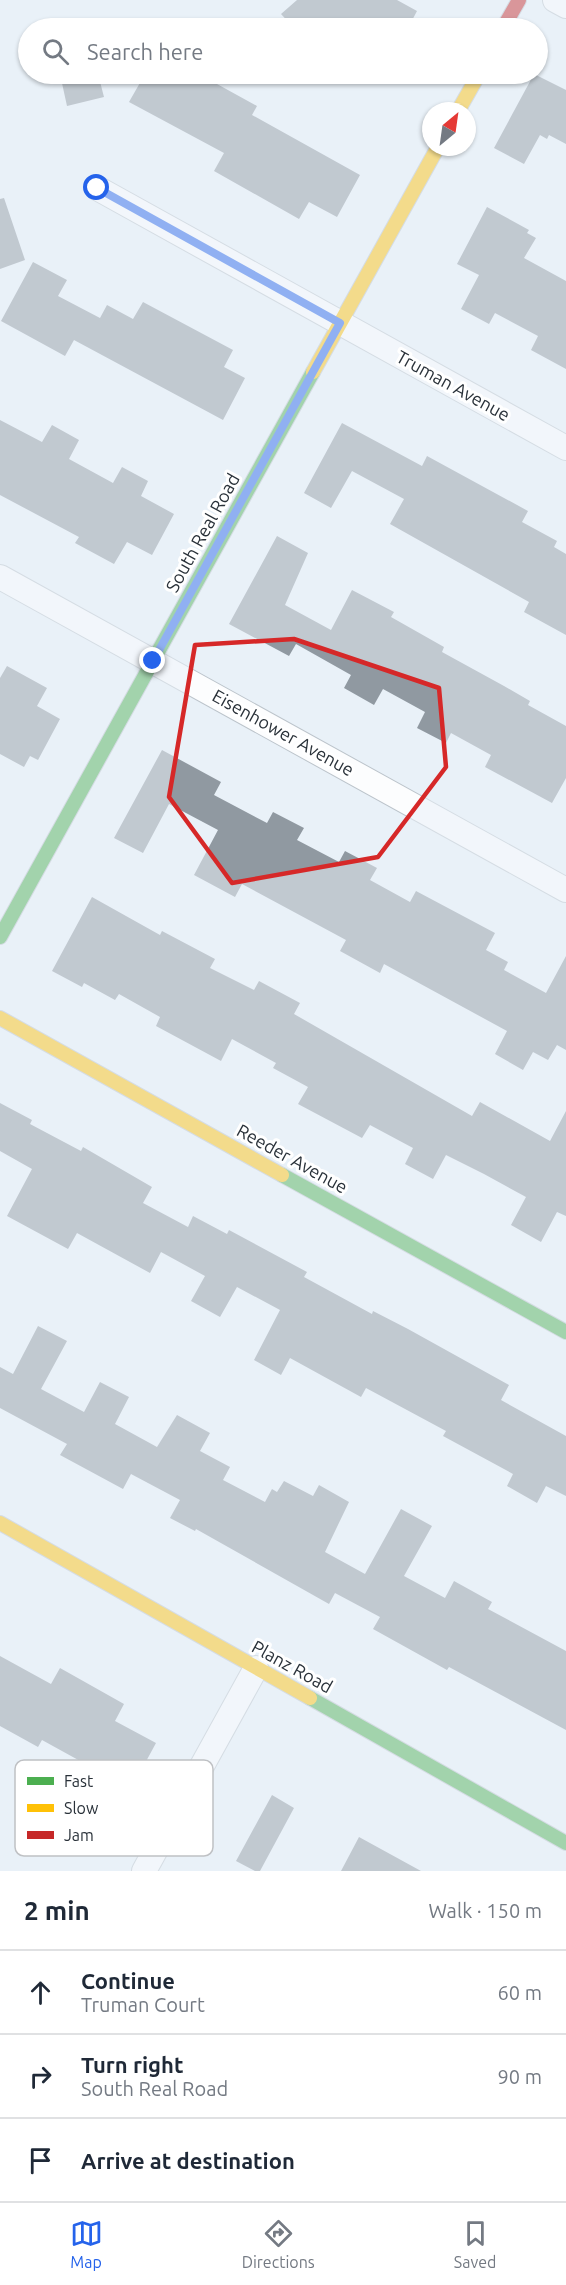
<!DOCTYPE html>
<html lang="en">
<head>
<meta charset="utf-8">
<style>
	body { margin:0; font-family:Ubuntu,sans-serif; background:#f2f2f3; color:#1f2937 }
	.compass { position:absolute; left:422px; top:102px; width:54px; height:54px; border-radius:50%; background:#fff; box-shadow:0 2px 4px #0004; rotate:29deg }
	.stop { position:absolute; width:18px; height:18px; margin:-14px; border:4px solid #2563eb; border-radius:50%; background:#fff }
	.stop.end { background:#2563eb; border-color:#fff; box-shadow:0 2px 6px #0008 }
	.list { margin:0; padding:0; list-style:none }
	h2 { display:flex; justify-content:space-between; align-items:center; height:78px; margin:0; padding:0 24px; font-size:26px }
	h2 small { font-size:20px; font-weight:400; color:#747a83 }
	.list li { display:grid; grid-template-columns:39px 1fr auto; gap:18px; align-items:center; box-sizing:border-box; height:84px; padding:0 24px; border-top:2px solid #e0e1e3 }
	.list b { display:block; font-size:22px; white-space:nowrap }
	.list p { margin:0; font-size:20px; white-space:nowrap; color:#747a83 }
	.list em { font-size:20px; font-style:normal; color:#747a83 }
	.icon { flex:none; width:33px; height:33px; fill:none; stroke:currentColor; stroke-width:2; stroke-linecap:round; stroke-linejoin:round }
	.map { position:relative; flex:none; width:566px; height:1871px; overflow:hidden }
	.search { position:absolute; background:#fff; box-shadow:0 2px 4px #0004; left:18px; right:18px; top:18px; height:66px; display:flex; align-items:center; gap:15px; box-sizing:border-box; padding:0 21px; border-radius:33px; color:#747a83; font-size:22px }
	.sheet { height:330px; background:#fff }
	nav { display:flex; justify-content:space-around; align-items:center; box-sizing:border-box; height:84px; border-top:2px solid #e0e1e3; background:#fff; font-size:16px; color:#747a83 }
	nav a { display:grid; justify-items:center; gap:3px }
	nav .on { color:#2563eb }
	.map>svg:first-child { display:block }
	.building { fill:#9099a1 }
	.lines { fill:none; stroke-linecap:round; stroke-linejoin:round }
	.street-casing { stroke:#bcc4cb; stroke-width:26 }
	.fast-casing { stroke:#bcc4cb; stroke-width:16 }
	.slow-casing { stroke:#bcc4cb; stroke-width:16 }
	.jam-casing { stroke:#bcc4cb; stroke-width:16 }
	.street { stroke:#fcfdfe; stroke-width:24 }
	.fast { stroke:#4caf50; stroke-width:14 }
	.slow { stroke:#ffc107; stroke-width:14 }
	.jam { stroke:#c62828; stroke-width:14 }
	.route { stroke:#2563eb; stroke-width:8 }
	.marked { fill:none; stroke:#d62828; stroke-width:4.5; stroke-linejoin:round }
	.labels { text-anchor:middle; stroke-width:6; stroke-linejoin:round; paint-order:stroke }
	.street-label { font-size:18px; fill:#293139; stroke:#fff }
	.key { fill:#fff; stroke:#bfc1c4; stroke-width:1.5 }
	.key-label { font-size:16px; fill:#293139 }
</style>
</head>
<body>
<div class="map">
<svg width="566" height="1871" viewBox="0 0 566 1871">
	<rect width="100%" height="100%" fill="#e9f1f8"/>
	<!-- building -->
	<path class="building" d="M297,0H397L417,11L408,28H294L281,14Z
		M60,74H98L104,97L67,106Z
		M145,74H223L217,84L257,106L252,115L360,175L337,217L309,202L299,219L214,171L224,153L129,102Z
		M534,74L566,90V144L549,135L547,139L540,135L524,164L494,148Z
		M4,198L25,260L0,269V199Z
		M487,207L529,230L527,233L536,238L524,258L566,281V369L531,350L538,336L495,313L489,324L461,309L479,275L457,264Z
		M33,262L67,280L58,296L100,318L107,305L133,319L143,302L233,350L224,367L245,378L223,420L74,340L65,356L1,321Z
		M0,420L42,442L52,425L79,440L69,459L113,483L122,467L148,481L141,496L174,514L152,555L127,542L114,564L75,543L79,537L0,495Z
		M342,423L422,466L427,456L528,511L522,522L557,541L554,547L566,554V635L524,612L529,602L390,524L404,499L352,471L331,508L304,493Z
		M277,536L308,553L285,605L331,630L352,590L394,612L391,617L444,647L442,652L504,686L530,701L528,705L566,726V778L552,803L485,767L491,755L451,733L446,743L417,728L425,712L383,689L374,705L344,688L351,675L296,644L289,656L229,624Z
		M7,666L47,688L37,706L60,719L38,760L30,756L24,767L0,754V678Z
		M162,750L221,782L214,795L267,823L273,812L304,828L297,840L339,862L345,851L377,868L370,880L410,902L416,891L495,933L486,950L508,962L504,970L546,993L566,956V1050L557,1045L548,1060L533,1052L523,1070L495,1054L507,1031L384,964L380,973L340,951L346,940L242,884L235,897L194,875L218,830L169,804L143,853L114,838Z
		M92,897L160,935L162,931L215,959L210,968L254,990L259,981L300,1003L294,1014L472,1116L480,1102L550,1141L566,1111V1216L557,1212L541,1242L511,1225L526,1197L484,1174L446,1155L433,1179L405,1164L413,1148L370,1125L362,1138L298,1104L308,1087L273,1068L276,1063L232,1039L221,1061L156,1026L160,1017L119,994L115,1000L84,983L82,987L52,971Z
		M0,1103L32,1120L30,1124L81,1151L83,1147L152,1187L143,1203L188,1227L193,1216L227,1234L229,1230L307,1272L304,1277L372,1314L373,1311L408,1329L509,1385L501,1400L566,1436V1496L546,1486L537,1503L507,1486L513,1474L443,1436L446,1431L366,1388L361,1397L290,1358L281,1375L254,1360L280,1310L237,1287L220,1317L191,1301L205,1276L161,1252L150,1273L77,1233L68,1249L7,1216L32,1169L0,1151Z
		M38,1326L67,1341L41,1389L84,1412L100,1382L129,1397L115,1424L157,1447L177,1415L210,1433L200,1451L230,1467L223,1480L265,1502L272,1489L277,1492L284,1481L313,1496L319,1485L349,1502L325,1552L365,1574L401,1509L432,1526L404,1576L445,1598L454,1581L492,1602L488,1609L566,1651V1730L449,1667L447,1670L373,1629L380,1617L335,1593L329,1604L196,1529L195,1531L170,1518L180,1500L131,1474L123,1489L60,1455L67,1444L0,1408V1367L13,1374Z
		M0,1656L51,1684L60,1668L124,1704L115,1721L156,1743L131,1789L42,1740L38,1747L0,1726Z
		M272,1795L294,1808L260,1871H255L236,1861Z
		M359,1837L421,1871H341Z"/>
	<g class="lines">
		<defs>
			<path id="street" d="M555,0L566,6
				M97,188L566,448
				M0,577L566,890
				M144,1871L256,1668"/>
			<path id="fast" d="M0,937L313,372
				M282,1175L566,1332
				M310,1698L566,1843"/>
			<path id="slow" d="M458,111L479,74
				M313,372L438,147
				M0,1018L282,1175
				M0,1523L310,1698"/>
			<path id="jam" d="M503,28L519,0"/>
		</defs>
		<!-- street casing -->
		<use href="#street" class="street-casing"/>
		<!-- fast casing -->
		<use href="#fast" class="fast-casing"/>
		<!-- slow casing -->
		<use href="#slow" class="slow-casing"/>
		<!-- jam casing -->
		<use href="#jam" class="jam-casing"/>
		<!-- street -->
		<use href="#street" class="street"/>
		<!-- fast -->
		<use href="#fast" class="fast"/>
		<!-- slow -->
		<use href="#slow" class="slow"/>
		<!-- jam -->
		<use href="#jam" class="jam"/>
	</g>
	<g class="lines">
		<!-- route -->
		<path class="route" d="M97,188L340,323L153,661"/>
	</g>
	<!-- marked area -->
	<path d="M0 0H566V1871H0ZM294,639L439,688L446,767L378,857L232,883L169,797L195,645Z" fill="#e9f1f8" fill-opacity=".55" fill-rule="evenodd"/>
	<path class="marked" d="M294,639L439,688L446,767L378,857L232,883L169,797L195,645Z"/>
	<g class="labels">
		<!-- street labels -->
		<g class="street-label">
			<text transform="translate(453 386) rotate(29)" y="6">Truman Avenue</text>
			<text transform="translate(203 533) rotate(-61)" y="6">South Real Road</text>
			<text transform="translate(283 733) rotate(29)" y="6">Eisenhower Avenue</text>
			<text transform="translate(292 1159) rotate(29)" y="6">Reeder Avenue</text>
			<text transform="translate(292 1667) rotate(29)" y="6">Planz Road</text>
		</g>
	</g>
	<!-- legend -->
	<rect x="15" y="1760" width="198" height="96" rx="9" class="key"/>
	<rect x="27" y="1777" width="27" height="8" fill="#4caf50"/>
	<rect x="27" y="1804" width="27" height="8" fill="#ffc107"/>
	<rect x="27" y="1831" width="27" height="8" fill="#c62828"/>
	<g class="key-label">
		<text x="64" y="1787">Fast</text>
		<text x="64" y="1814">Slow</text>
		<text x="64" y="1841">Jam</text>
	</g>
</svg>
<svg class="compass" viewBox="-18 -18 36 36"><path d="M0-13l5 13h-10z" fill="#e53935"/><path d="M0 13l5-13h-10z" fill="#747a83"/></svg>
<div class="stop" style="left:97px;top:188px"></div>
<div class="stop end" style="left:153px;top:661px"></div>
<div class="search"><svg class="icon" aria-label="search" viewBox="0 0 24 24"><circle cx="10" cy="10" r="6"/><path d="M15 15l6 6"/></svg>Search here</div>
</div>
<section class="sheet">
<h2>2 min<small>Walk · 150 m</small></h2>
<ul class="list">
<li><svg class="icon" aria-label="ahead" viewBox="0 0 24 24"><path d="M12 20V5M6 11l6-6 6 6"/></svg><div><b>Continue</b><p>Truman Court</p></div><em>60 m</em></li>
<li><svg class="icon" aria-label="right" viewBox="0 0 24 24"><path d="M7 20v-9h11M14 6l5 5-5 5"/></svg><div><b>Turn right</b><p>South Real Road</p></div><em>90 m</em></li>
<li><svg class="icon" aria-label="arrive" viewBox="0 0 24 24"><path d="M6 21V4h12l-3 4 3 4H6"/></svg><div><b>Arrive at destination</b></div></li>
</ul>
</section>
<nav>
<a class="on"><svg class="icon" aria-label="map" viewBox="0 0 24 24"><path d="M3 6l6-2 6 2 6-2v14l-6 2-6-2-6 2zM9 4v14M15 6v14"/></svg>Map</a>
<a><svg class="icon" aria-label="directions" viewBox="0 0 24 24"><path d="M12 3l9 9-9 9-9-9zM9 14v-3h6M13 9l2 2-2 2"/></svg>Directions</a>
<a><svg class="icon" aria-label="saved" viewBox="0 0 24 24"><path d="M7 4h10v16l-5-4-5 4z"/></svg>Saved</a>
</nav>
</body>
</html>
